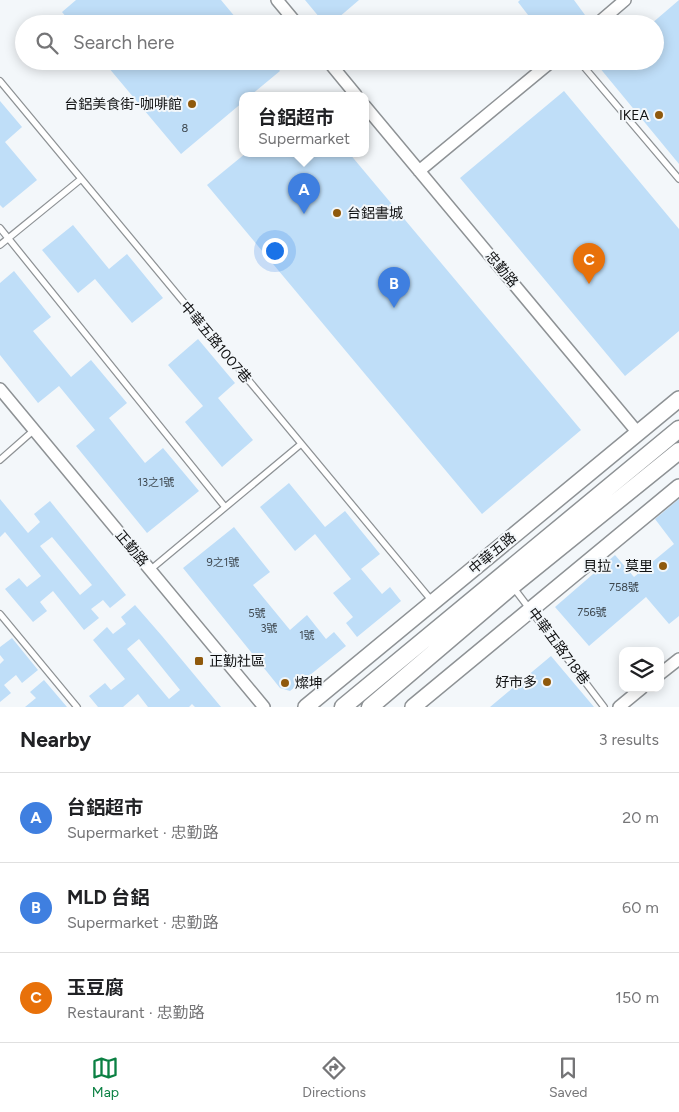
<!DOCTYPE html>
<html lang="en">
<head>
<meta charset="utf-8">
<style>
	body { margin:0; font-family:Figtree,"Noto Sans TC",sans-serif; background:#f6f6f6; color:#202124 }
	.controls { position:absolute; right:15px; bottom:15px; display:grid; overflow:hidden; border-radius:10px; box-shadow:0 2px 12px #0003 }
	.controls button { width:45px; height:45px; display:grid; place-items:center; padding:0; border:0; border-bottom:1px solid #e0e0e0; background:#fff; color:#202124; font:25px sans-serif }
	.you { position:absolute; left:274px; top:250px; width:18px; height:18px; margin:-12px; border:4px solid #fff; border-radius:50%; background:#1a73e8; box-shadow:0 0 0 8px #1a73e833 }
	.badge { display:grid; place-items:center; width:32px; height:32px; border-radius:50%; background:#0b8043; color:#fff; font-size:16px; font-weight:700 }
	.pin { position:absolute; translate:-50% -41px; filter:drop-shadow(0 1px 2px #0008) }
	.pin::after { content:''; position:absolute; top:26px; width:18px; height:15px; background:inherit; clip-path:polygon(0 0,100% 0,50% 100%) }
	.popup { position:absolute; left:239px; top:92px; width:130px; height:65px; box-sizing:border-box; display:grid; place-content:center; border-radius:10px; background:#fff; filter:drop-shadow(0 1px 4px #0005); font-size:16px; white-space:nowrap; color:#757577 }
	.popup b { font-size:19px; color:#202124 }
	.popup::after { content:''; position:absolute; left:50%; top:100%; margin-left:-10px; border:10px solid transparent; border-top-color:#fff }
	.list { margin:0; padding:0; list-style:none }
	h2 { display:flex; justify-content:space-between; align-items:center; height:65px; margin:0; padding:0 20px; font-size:21px }
	h2 small { font-size:16px; font-weight:400; color:#757577 }
	.list li { display:grid; grid-template-columns:32px 1fr auto; gap:15px; align-items:center; box-sizing:border-box; height:90px; padding:0 20px; border-top:1px solid #e0e0e0 }
	.list b { display:block; font-size:19px; white-space:nowrap }
	.list p { margin:0; font-size:16px; white-space:nowrap; color:#757577 }
	.list em { font-size:16px; font-style:normal; color:#757577 }
	.icon { flex:none; width:28px; height:28px; fill:none; stroke:currentColor; stroke-width:2; stroke-linecap:round; stroke-linejoin:round }
	.map { position:relative; flex:none; width:679px; height:707px; overflow:hidden }
	.search { position:absolute; background:#fff; box-shadow:0 2px 12px #0003; left:15px; right:15px; top:15px; height:55px; display:flex; align-items:center; gap:12px; box-sizing:border-box; padding:0 18px; border-radius:28px; color:#757577; font-size:19px }
	.sheet { height:335px; background:#fff }
	nav { display:flex; justify-content:space-around; align-items:center; box-sizing:border-box; height:70px; border-top:1px solid #e0e0e0; background:#fff; font-size:14px; color:#757577 }
	nav a { display:grid; justify-items:center; gap:2px }
	nav .on { color:#0b8043 }
	.map>svg:first-child { display:block }
	.building { fill:#bfdef8; fill-rule:evenodd }
	.lines { fill:none; stroke-linecap:round; stroke-linejoin:round }
	.service-casing { stroke:#8e9295; stroke-width:8 }
	.minor-casing { stroke:#8e9295; stroke-width:14 }
	.tertiary-casing { stroke:#8e9295; stroke-width:18 }
	.secondary-casing { stroke:#8e9295; stroke-width:19 }
	.service { stroke:#fff; stroke-width:5.5 }
	.minor { stroke:#fff; stroke-width:11 }
	.tertiary { stroke:#fff; stroke-width:15 }
	.secondary { stroke:#fff; stroke-width:16 }
	.poi-dot { fill:#8f590c; stroke:#f3f7fa; stroke-width:2 }
	.labels { text-anchor:middle; stroke-width:4; stroke-linejoin:round; paint-order:stroke }
	.number-label { font-size:11px; fill:#3c454c }
	.poi-label { font-size:14px; fill:#111213; stroke:#f3f7fa; text-anchor:end }
	.street-label { font-size:14px; fill:#111213; stroke:#f3f7fa }
</style>
</head>
<body>
<div class="map">
<svg width="679" height="707" viewBox="0 0 679 707">
	<rect width="100%" height="100%" fill="#f3f7fa"/>
	<!-- building -->
	<path class="building" d="M76,0H221L241,24H72L62,12Z
		M305,0H359L331,24H325Z
		M520,0H574L585,15L574,24H535L518,2Z
		M679,0V164L599,67L606,61H655V24H651Z
		M103,61H272L280,71L251,95H243V102L181,154Z
		M564,91L679,229V331L625,376L460,178Z
		M0,101L22,127L5,142L37,180L3,208L0,205Z
		M246,153H349L581,430L482,514L207,185Z
		M73,225L109,269L127,254L163,298L132,323L95,279L78,293L42,250Z
		M14,271L51,317L33,331L71,377L91,360L127,403L109,418L145,463L163,448L199,491L147,533L76,446L95,430L59,386L38,403L0,355V283Z
		M198,339L235,383L218,398L253,440L222,467L185,422L203,406L168,365Z
		M289,483L325,527L345,511L380,554L361,569L382,594L390,587L401,601L357,637L346,623L353,617L333,593L351,579L315,534L295,551L260,507Z
		M0,499L28,533L40,522L34,514L50,501L126,595L110,608L103,600L91,609L99,618L84,630L53,591L40,602L47,611L33,622L5,589L19,578L27,587L41,576L5,532L0,537ZM52,537L92,585L80,595L40,546Z
		M679,499V616L669,624L646,597L589,646L555,607L615,555L634,577L674,544L655,519Z
		M234,527L270,572L253,585L290,630L307,615L326,639L334,632L346,646L290,691L280,688L183,568Z
		M135,605L162,636L221,707H195L192,704L189,707H148L138,694L123,707H98L89,696L105,683L111,690L125,679L93,640L107,627L113,634L126,624L121,617ZM139,639L180,690L169,699L127,649Z
		M12,638L38,670L22,683L16,675L4,685L11,693L0,702V664L4,660L0,655V647Z
		M551,656L594,707H490Z
		M44,680L67,707H25L36,698L30,692Z"/>
	<g class="lines">
		<defs>
			<path id="service" d="M579,61L679,179
				M0,81L432,601
				M0,228L225,507
				M0,245L81,179
				M0,460L34,430
				M150,570L301,444
				M513,587L604,707
				M0,614L77,707"/>
			<path id="minor" d="M277,0L297,24
				M597,24L625,0
				M328,61L356,95
				M365,106L638,433
				M419,171L552,61
				M0,389L264,707
				M660,674L679,659
				M619,707L642,688"/>
			<path id="tertiary" d="M306,707L679,399
				M413,707L679,487"/>
			<path id="secondary" d="M343,707L679,429
				M370,707L512,586L679,451"/>
		</defs>
		<!-- service casing -->
		<use href="#service" class="service-casing"/>
		<!-- minor casing -->
		<use href="#minor" class="minor-casing"/>
		<!-- tertiary casing -->
		<use href="#tertiary" class="tertiary-casing"/>
		<!-- secondary casing -->
		<use href="#secondary" class="secondary-casing"/>
		<!-- service -->
		<use href="#service" class="service"/>
		<!-- minor -->
		<use href="#minor" class="minor"/>
		<!-- tertiary -->
		<use href="#tertiary" class="tertiary"/>
		<!-- secondary -->
		<use href="#secondary" class="secondary"/>
	</g>
	<!-- markers -->
	<g class="poi-dot">
		<circle cx="192" cy="104" r="5"/>
		<circle cx="659" cy="115" r="5"/>
		<circle cx="337" cy="213" r="5"/>
		<circle cx="663" cy="566" r="5"/>
		<rect x="194" y="656" width="10" height="10" rx="2.5"/>
		<circle cx="547" cy="682" r="5"/>
		<circle cx="285" cy="683" r="5"/>
	</g>
	<g class="labels">
		<!-- number labels -->
		<g class="number-label">
			<text x="185" y="132">8</text>
			<text x="156" y="486">13之1號</text>
			<text x="223" y="566">9之1號</text>
			<text x="624" y="591">758號</text>
			<text x="592" y="616">756號</text>
			<text x="257" y="617">5號</text>
			<text x="269" y="632">3號</text>
			<text x="307" y="639">1號</text>
		</g>
		<!-- poi labels -->
		<g class="poi-label">
			<text x="182" y="109">台鋁美食街-咖啡館</text>
			<text x="649" y="120">IKEA</text>
			<text x="347" y="218" text-anchor="start">台鋁書城</text>
			<text x="653" y="571">貝拉．莫里</text>
			<text x="209" y="666" text-anchor="start">正勤社區</text>
			<text x="537" y="687">好市多</text>
			<text x="295" y="688" text-anchor="start">燦坤</text>
		</g>
		<!-- street labels -->
		<g class="street-label">
			<text transform="translate(502 269) rotate(50)" y="5">忠勤路</text>
			<text transform="translate(216 342) rotate(50)" y="5">中華五路1007巷</text>
			<text transform="translate(132 548) rotate(50)" y="5">正勤路</text>
			<text transform="translate(492 553) rotate(-40)" y="5">中華五路</text>
			<text transform="translate(559 646) rotate(53)" y="5">中華五路718巷</text>
		</g>
	</g>
</svg>
<div class="controls">
<button><svg class="icon" aria-label="layers" viewBox="0 0 24 24"><path d="M12 4l9 5-9 5-9-5zM3 14l9 5 9-5"/></svg></button>
</div>
<div class="you"></div>
<div class="pin badge" style="left:304px;top:214px;background:#3f7fe0">A</div>
<div class="popup"><b>台鋁超市</b>Supermarket</div>
<div class="pin badge" style="left:394px;top:308px;background:#3f7fe0">B</div>
<div class="pin badge" style="left:589px;top:284px;background:#e8710a">C</div>
<div class="search"><svg class="icon" aria-label="search" viewBox="0 0 24 24"><circle cx="10" cy="10" r="6"/><path d="M15 15l6 6"/></svg>Search here</div>
</div>
<section class="sheet">
<h2>Nearby<small>3 results</small></h2>
<ul class="list">
<li><span class="badge" style="background:#3f7fe0">A</span><div><b>台鋁超市</b><p>Supermarket · 忠勤路</p></div><em>20 m</em></li>
<li><span class="badge" style="background:#3f7fe0">B</span><div><b>MLD 台鋁</b><p>Supermarket · 忠勤路</p></div><em>60 m</em></li>
<li><span class="badge" style="background:#e8710a">C</span><div><b>玉豆腐</b><p>Restaurant · 忠勤路</p></div><em>150 m</em></li>
</ul>
</section>
<nav>
<a class="on"><svg class="icon" aria-label="map" viewBox="0 0 24 24"><path d="M3 6l6-2 6 2 6-2v14l-6 2-6-2-6 2zM9 4v14M15 6v14"/></svg>Map</a>
<a><svg class="icon" aria-label="directions" viewBox="0 0 24 24"><path d="M12 3l9 9-9 9-9-9zM9 14v-3h6M13 9l2 2-2 2"/></svg>Directions</a>
<a><svg class="icon" aria-label="saved" viewBox="0 0 24 24"><path d="M7 4h10v16l-5-4-5 4z"/></svg>Saved</a>
</nav>
</body>
</html>
